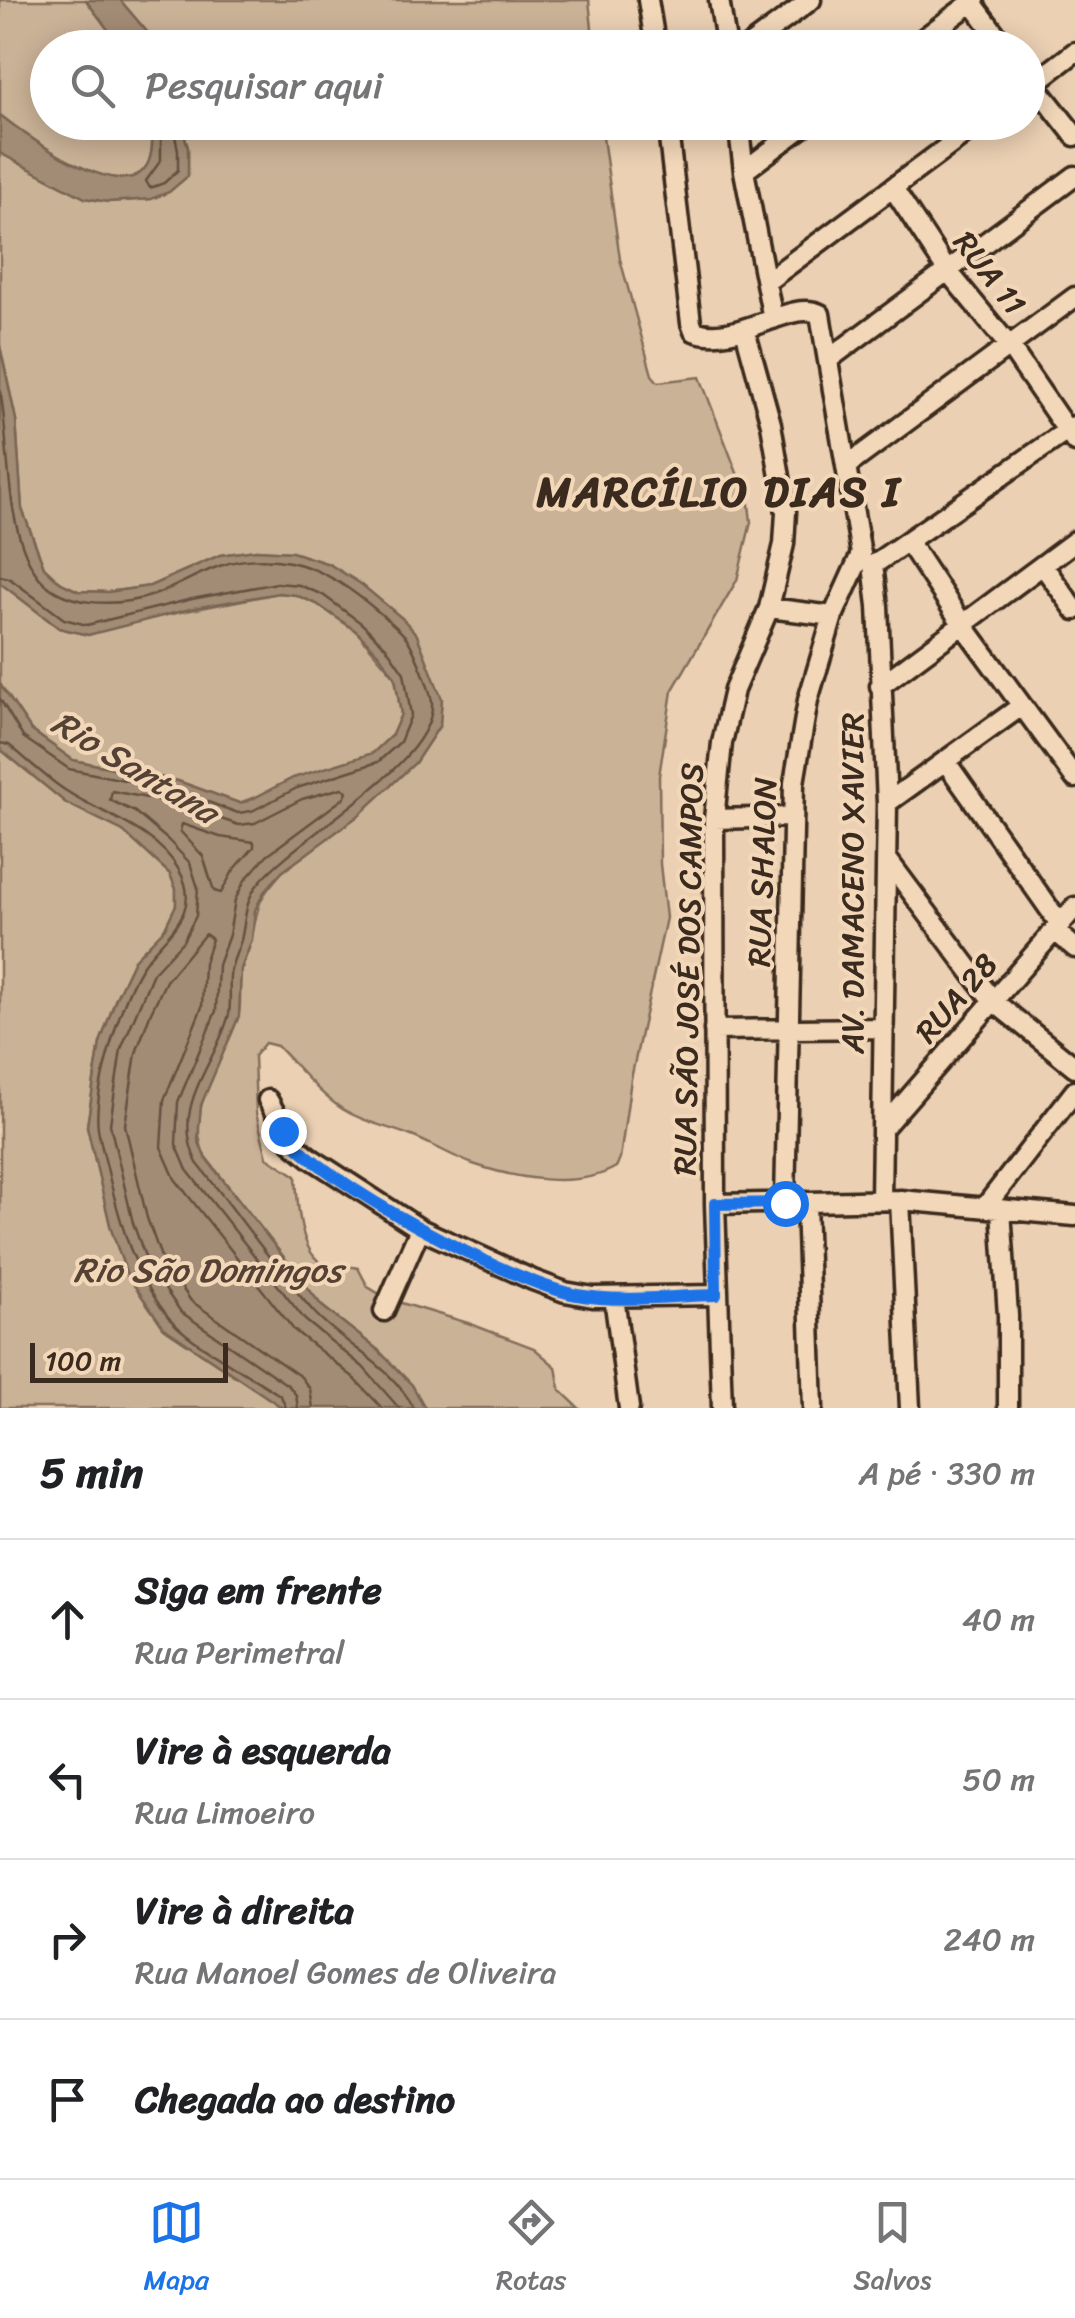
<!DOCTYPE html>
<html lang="pt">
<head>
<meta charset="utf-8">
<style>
	body { margin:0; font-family:Sriracha,sans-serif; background:#f2f2f2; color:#202124 }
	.scale { position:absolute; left:30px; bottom:25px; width:198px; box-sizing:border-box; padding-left:10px; border:5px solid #3b2a1e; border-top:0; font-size:28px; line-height:35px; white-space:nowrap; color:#3b2a1e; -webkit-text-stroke:8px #f2d7b9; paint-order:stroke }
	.stop { position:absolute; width:30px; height:30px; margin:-22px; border:8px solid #1a73e8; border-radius:50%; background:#fff }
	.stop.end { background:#1a73e8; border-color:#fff; box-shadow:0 2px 10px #0008 }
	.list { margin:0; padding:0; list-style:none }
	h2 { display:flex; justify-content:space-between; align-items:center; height:130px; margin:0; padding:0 40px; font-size:42px }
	h2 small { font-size:32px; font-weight:400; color:#757577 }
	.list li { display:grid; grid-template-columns:65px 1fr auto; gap:30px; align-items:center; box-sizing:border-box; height:160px; padding:0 40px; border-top:2px solid #e0e0e0 }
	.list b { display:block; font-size:38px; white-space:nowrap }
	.list p { margin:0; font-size:32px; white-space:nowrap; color:#757577 }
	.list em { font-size:32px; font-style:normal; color:#757577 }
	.icon { flex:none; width:55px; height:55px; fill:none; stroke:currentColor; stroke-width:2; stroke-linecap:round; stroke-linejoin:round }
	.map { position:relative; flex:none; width:1075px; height:1408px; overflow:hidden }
	.search { position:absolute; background:#fff; box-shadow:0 5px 25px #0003; left:30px; right:30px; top:30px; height:110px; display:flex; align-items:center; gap:25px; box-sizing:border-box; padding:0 35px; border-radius:55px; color:#757577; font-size:38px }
	.sheet { height:770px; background:#fff }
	nav { display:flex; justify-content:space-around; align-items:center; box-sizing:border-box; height:140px; border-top:2px solid #e0e0e0; background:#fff; font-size:28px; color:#757577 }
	nav a { display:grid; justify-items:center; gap:5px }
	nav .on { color:#1a73e8 }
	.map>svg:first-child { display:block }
	.green { fill:#cab297; stroke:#826e5a; stroke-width:2.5 }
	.water { fill:#a38c75; stroke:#796552; stroke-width:2.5 }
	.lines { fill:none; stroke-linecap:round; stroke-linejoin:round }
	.shore { stroke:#655141; stroke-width:2.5 }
	.minor-casing { stroke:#3b2a1e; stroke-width:25 }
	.minor { stroke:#f2d7b9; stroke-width:18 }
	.route { stroke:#1a73e8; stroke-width:12 }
	.labels { text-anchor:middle; stroke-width:8; stroke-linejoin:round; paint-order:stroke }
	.street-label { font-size:32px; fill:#3b2a1e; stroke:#f2d7b9 }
	.water-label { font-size:35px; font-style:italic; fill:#554234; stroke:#f2d7b9 }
	.district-label { font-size:42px; font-weight:bold; letter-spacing:2.5px; fill:#3b2a1e; stroke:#f2d7b9 }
</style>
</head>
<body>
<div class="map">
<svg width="1075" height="1408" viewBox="0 0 1075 1408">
	<rect width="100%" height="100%" fill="#ebd0b3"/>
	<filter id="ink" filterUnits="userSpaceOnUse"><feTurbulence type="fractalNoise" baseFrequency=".01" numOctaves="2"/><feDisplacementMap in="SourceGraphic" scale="20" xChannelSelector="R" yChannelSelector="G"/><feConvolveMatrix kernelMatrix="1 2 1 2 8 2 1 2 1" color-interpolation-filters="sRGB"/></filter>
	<g filter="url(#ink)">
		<!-- green -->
		<path class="green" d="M0,0H86L121,47L48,48V122L151,123C166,237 37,144 0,115Z
			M120,0H589L594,47H154L148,33Z
			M181,123H601L620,259L652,375L658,382L700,377L749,504L751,522L737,580L672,691L659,776L660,864L666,918L631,1079L620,1159L616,1167C577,1190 514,1178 473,1164C451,1156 431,1143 409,1135C386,1126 365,1123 344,1110C319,1094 298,1067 277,1046L265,1043L254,1056L256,1113L267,1157L296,1176C297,1199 299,1256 326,1265C336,1268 348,1265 358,1268L368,1287L388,1299L468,1323L534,1348L556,1367L560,1390L579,1408H425L412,1385L378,1350L322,1306L205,1156C183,1108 224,1062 238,1017C242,1005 239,991 240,978C241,965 248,954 251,941C260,903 254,904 282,872L415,763L440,725L329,564L292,552L256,550L220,555L150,586L108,592L78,591L61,583L44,567L22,509L16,420L0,346V153L85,198L108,202L151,199L169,192L188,176V148Z
			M0,583L59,628L88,635L135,621L279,593L296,595L317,604L356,631L395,677L401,715L392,735L373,753L239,803L178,781L73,760L31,730L0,684Z
			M0,749L66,803L123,831L170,874L176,889V905L165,928L134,960L116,998L100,1043L87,1126L111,1229L127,1275L164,1328L283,1408H0Z"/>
		<!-- water -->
		<path class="water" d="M86,0H120L148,33L154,47H121Z
			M0,115C37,144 166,237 151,123H181L188,148V176L169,192L151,199L108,202L85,198L0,153Z
			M0,346L16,420L22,509L44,567L61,583L78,591L108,592L150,586L220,555L256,550L292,552L329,564L361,584L403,619L417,635L442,699L440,725L415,763L358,816L282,872L264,892L255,910L252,940L241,969L239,1016L201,1105L198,1140L205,1157L322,1306L378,1350L412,1385L425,1408H283L164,1328L127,1275L111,1229L87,1126L100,1043L116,998L134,960L165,928L176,905V889L170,874L123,831L66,803L0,749V684L31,730L73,760L178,781L239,803L248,801L293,778L373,753L392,735L401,714L395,677L379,654L356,631L317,604L296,595L279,593L194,608L88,635L59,628L0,583Z"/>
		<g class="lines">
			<!-- shore -->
			<path class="shore" d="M161,122V160L146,181L150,188L164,183L178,170V150L172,122
				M0,389C10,444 4,524 35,572C59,609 117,607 154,595C177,587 199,572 223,565C242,558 270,558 290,562C325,569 354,591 381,614C390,622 401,630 408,640C415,652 431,690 432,703C436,763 294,838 258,884C244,902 246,920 241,940C237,953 231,963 230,976C229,988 231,1002 229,1014C216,1065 169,1106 197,1163C236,1211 272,1264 313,1311C346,1347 387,1361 414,1408
				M0,576L9,578L64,619L87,625L192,599L277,583L299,585L323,595L361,623L386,647L404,673L411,715L400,742L378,762L297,788L252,811L238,813L175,790L69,769L23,737L0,699
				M0,743L9,745C29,761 47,779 68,792C105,816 155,829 179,870C205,915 160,937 141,968C121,1001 93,1090 98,1128C100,1143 105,1158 108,1172C121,1226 134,1274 169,1318C188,1342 253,1377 281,1396L286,1408
				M182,824L220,837L254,842V847L233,871L221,893L214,891L203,856L180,831Z
				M298,1408L296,1395L289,1386L181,1312L148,1265L133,1223L110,1124L121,1049L153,973L183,941L196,916L198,888L190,863L168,840L135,812L110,800L112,791L172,803L239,825L255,823L302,799L342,788L347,791L344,798L267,855L245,880L235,900L229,935L218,965L216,1011L178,1102L176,1144L187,1170L305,1320L363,1367L399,1408
				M313,1408L310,1389L301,1377L191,1301L161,1257L147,1218L125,1125L136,1053L151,1012L166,981L205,934L212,939L204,963L202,1007L164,1100L161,1147L175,1179L294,1330L353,1377L382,1408"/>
			<defs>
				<path id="minor" d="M648,0L656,48
					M719,0L727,48
					M970,0L1006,48
					M746,48L811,0
					M911,48L975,0
					M1028,76L1075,136
					M1028,88L1075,52
					M667,122L691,323L694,331C737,347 789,299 820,314L861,554
					M738,122L744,171L773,319
					M744,171L809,122
					M893,188L946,269L1010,347L1075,442
					M766,282L981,122
					M829,359L1075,176
					M848,465L1075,297
					M908,541L963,625L1075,778
					M873,565L878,606L887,803L881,1200
					M873,565L1074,426
					M1044,567L1075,610
					M769,608L833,616
					M880,686L1075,541
					M946,762L1060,924
					M887,803L1020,707
					M714,819L792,817
					M887,859L993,1001L1075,1067
					M1054,930L1075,948
					M714,1030L884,1028
					M268,1100L291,1142L312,1159L420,1229L533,1280L565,1292L593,1297L716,1295
					M882,1129L1075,907
					M900,1200L910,1408
					M785,1203L794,783L808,700L833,616L861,554
					M806,1203L813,1408
					M715,1204L900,1200L1075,1216
					M985,1207L1075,1091
					M1001,1210L1008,1316V1408
					M614,1297L629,1408
					M384,1311L420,1229
					M722,1408L715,1204L714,819L722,743L734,690L769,608L784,544L786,512L771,424L745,330"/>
			</defs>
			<!-- minor casing -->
			<use href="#minor" class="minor-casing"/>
			<!-- minor -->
			<use href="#minor" class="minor"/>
		</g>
	</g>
	<g class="lines" filter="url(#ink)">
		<!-- route -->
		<path class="route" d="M283,1131C321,1183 512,1283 577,1295C621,1303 672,1296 716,1295L715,1204L785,1203"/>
	</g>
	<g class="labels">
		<!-- street labels -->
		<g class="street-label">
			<text transform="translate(990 273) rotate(52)" y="11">RUA 11</text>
			<text transform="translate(762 872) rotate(-88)" y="11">RUA SHALON</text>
			<text transform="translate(852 883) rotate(-90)" y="11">AV. DAMACENO XAVIER</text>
			<text transform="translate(688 969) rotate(-89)" y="11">RUA SÃO JOSÉ DOS CAMPOS</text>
			<text transform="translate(956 998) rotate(-49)" y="11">RUA 28</text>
		</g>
		<!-- water labels -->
		<g class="water-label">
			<text transform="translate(135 767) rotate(31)" y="12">Rio Santana</text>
			<text x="208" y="1282">Rio São Domingos</text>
		</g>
		<!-- district labels -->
		<g class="district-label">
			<text x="719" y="506">MARCÍLIO DIAS I</text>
		</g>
	</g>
</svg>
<div class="scale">100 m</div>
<div class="stop" style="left:785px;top:1203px"></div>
<div class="stop end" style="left:283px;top:1131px"></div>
<div class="search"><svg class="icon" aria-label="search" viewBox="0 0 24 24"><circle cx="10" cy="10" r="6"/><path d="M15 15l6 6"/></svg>Pesquisar aqui</div>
</div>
<section class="sheet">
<h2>5 min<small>A pé · 330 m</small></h2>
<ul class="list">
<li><svg class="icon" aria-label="ahead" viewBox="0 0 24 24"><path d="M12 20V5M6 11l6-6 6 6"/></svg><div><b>Siga em frente</b><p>Rua Perimetral</p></div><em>40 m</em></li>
<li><svg class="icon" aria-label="left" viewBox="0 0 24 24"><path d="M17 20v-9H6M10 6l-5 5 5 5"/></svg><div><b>Vire à esquerda</b><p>Rua Limoeiro</p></div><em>50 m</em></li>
<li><svg class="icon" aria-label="right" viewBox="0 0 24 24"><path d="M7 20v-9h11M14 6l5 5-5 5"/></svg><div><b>Vire à direita</b><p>Rua Manoel Gomes de Oliveira</p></div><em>240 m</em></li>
<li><svg class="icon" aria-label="arrive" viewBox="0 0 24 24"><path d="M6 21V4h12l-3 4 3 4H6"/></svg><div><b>Chegada ao destino</b></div></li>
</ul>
</section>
<nav>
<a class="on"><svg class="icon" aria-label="map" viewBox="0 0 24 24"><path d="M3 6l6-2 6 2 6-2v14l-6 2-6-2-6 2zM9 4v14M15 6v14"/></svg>Mapa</a>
<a><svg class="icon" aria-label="directions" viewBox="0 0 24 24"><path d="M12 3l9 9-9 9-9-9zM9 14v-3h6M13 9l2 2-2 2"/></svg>Rotas</a>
<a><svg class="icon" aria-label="saved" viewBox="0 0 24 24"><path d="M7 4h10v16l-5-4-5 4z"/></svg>Salvos</a>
</nav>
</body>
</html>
